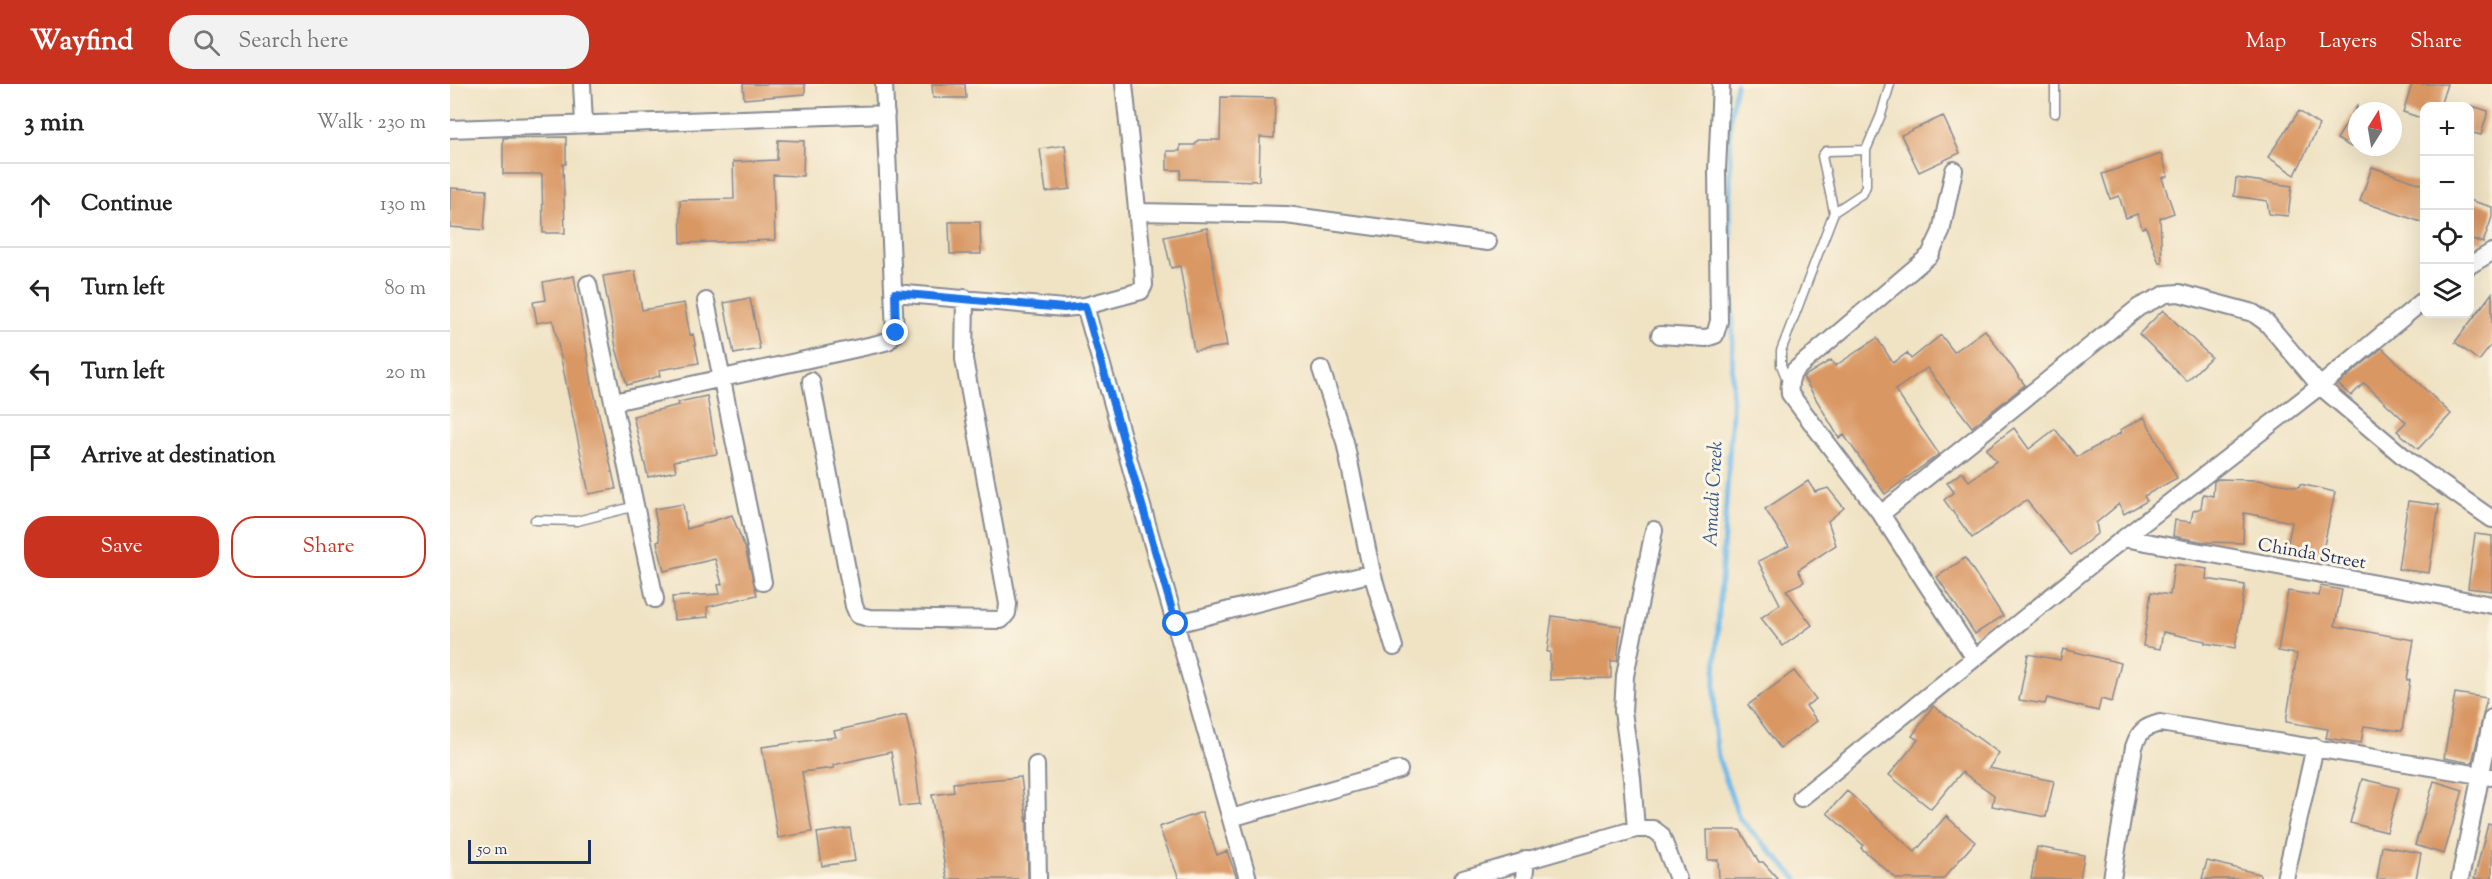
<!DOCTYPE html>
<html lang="en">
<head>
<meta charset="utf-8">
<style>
	body { margin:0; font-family:"Sorts Mill Goudy",serif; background:#f2f2f2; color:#222 }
	.controls { position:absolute; right:18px; top:18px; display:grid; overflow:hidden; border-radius:12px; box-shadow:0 6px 24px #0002 }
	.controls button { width:54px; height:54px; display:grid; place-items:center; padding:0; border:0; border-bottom:2px solid #e0e0e0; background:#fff; color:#222; font:30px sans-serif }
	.compass { position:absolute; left:1898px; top:18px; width:54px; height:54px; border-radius:50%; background:#fff; box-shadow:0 6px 24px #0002; rotate:11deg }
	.scale { position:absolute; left:18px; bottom:15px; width:123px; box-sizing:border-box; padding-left:6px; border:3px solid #1b2f5e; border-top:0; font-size:16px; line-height:21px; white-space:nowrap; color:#1b2f5e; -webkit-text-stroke:4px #fcf5e5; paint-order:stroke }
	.stop { position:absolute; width:18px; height:18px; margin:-14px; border:4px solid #1a73e8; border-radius:50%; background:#fff }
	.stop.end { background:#1a73e8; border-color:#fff; box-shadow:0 2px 6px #0008 }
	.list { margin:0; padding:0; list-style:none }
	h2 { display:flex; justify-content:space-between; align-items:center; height:78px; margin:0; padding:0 24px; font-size:26px }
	h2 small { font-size:20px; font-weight:400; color:#767676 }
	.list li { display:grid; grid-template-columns:39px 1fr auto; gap:18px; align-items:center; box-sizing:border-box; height:84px; padding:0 24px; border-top:2px solid #e0e0e0 }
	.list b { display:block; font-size:22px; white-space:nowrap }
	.list em { font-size:20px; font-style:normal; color:#767676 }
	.actions { display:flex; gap:12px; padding:18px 24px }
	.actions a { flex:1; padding:14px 0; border:2px solid #c8321e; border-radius:24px; text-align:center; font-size:21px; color:#c8321e }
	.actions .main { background:#c8321e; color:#fff }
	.icon { flex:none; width:33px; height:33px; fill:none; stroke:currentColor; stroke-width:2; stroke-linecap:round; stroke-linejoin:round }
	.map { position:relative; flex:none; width:2042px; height:795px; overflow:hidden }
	header { display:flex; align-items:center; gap:36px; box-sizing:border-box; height:84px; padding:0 30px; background:#c8321e; color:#fff }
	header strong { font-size:28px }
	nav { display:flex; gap:33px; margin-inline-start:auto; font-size:21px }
	.search { width:420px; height:54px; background:#f2f2f2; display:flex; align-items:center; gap:15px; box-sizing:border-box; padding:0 21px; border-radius:24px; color:#767676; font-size:22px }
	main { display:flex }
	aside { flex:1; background:#fff }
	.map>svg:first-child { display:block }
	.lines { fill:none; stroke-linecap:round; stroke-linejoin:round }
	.stream { stroke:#70bae9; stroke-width:5 }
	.building { fill:#d99763 }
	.service-casing { stroke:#868991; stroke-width:11 }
	.minor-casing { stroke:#868991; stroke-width:20 }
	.service { stroke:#fff; stroke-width:8 }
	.minor { stroke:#fff; stroke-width:16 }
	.route { stroke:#1a73e8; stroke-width:8 }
	.labels { text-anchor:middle; stroke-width:6; stroke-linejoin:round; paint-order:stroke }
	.street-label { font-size:18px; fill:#1b2f5e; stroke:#fcf5e5 }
	.water-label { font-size:20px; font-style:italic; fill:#355988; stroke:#fcf5e5 }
</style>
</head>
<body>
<header>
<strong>Wayfind</strong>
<div class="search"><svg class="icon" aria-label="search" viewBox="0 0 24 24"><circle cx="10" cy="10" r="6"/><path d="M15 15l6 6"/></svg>Search here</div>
<nav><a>Map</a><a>Layers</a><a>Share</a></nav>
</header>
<main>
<aside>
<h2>3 min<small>Walk · 230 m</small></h2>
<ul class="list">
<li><svg class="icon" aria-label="ahead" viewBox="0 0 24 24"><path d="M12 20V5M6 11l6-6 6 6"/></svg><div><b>Continue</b></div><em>130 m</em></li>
<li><svg class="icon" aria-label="left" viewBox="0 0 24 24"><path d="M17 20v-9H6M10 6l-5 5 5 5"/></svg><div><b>Turn left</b></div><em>80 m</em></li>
<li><svg class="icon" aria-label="left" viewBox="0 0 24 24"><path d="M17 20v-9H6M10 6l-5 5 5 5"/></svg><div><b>Turn left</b></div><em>20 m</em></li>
<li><svg class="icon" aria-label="arrive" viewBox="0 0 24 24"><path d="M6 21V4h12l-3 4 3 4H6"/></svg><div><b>Arrive at destination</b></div></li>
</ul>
<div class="actions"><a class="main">Save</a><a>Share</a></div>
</aside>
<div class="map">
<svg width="2042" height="795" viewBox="0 0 2042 795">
	<rect width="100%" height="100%" fill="#fcf5e5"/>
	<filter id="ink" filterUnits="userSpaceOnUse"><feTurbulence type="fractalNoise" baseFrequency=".0167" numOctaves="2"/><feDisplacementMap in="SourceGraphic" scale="12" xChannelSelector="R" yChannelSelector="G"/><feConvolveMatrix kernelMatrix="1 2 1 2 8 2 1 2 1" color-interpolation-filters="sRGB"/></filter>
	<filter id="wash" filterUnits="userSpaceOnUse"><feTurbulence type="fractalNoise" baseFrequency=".008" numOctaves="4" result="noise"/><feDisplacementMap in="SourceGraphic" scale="24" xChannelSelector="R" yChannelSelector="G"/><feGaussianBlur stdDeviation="1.35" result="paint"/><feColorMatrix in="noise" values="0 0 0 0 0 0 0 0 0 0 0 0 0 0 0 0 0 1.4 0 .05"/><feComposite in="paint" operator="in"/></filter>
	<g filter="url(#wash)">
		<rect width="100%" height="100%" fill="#f0e3c4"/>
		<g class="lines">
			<!-- stream -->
			<path class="stream" d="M1286,0L1280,34V138L1283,235L1282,327L1265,590L1264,640L1268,673L1289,734L1347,795"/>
		</g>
		<g id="blocks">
			<!-- building -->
			<path class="building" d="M293,0H355V10L294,15Z
				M482,0H515L516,14H483Z
				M1962,0H1997L1990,22H1974V35L1953,28Z
				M771,13L825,14L824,54L810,53L809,97L730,95L731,86H717V67H730V61H745L748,56H770Z
				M2019,21L2038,27L2031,51L2019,48Z
				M1907,22V52L1901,63L1887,55Z
				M1849,27L1869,41L1845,91L1818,73Z
				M1493,32L1510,69L1469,88L1451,51Z
				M116,53V80H113L115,149H93L92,90H53V54Z
				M328,56L354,57L353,92L323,91L325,156L231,159L230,116L284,115L283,78L327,76Z
				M615,61L620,105L596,108L590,65Z
				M1711,70L1718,92L1712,94L1724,129L1710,134L1712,179H1709L1696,143L1692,144L1687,130L1676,134L1669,112L1660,115L1652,90Z
				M1922,83L1974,101V139L1910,117Z
				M1786,94L1842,102L1838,132L1819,130L1817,117L1784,112Z
				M0,104L37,106L34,146L0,143Z
				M2019,116L2042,123V133L2033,159L2019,154Z
				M499,138H530L531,170H500Z
				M757,144L777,262L744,267L730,182L721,184L714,153Z
				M185,187L192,226L234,219L240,251L243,250L249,279L209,286L210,292L177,301L166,264L153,192Z
				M124,192L142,299L166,405L139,410L103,236L87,239L83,218L96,216L93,198Z
				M2042,209V260L2029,277L2005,258Z
				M300,214L310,265L284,270L274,219Z
				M1713,226L1761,273L1737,297L1689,250Z
				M1535,246L1575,301L1522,343L1477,284L1445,306L1489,370L1435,410L1394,351L1389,354L1353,293L1381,276L1385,282L1427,254L1443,279L1457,269L1461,275L1491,251L1504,268Z
				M1932,264L2001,330L1968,365L1947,347L1956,338L1914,299L1901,312L1888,300Z
				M257,312L267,370L224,377L226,387L198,393L183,332L229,321L228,318Z
				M1694,333L1727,394L1694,412L1697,417L1674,430L1669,420L1646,439L1648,449L1621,471L1576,416L1522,454L1494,416L1504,408L1497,399L1512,388L1519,397L1546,377L1536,365L1564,344L1579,365L1605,345L1627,373L1671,349L1670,346Z
				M1768,395L1807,396L1849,403L1850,400L1885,408L1871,476L1836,468L1842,438L1794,429L1793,459L1755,458L1723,452L1725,436L1741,438L1743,427L1751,424L1753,410L1763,412L1764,397Z
				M1358,397L1365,408L1378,404L1394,424L1378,437L1386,461L1348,486L1354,498L1336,506L1362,541L1333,562L1311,534L1330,520L1308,477L1339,462L1315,425Z
				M1958,417L1989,421L1979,489L1948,485Z
				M233,420L237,445L282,431L295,464L307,511L257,523L258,533L224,536L222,513L270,510L268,501L272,500L265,475L214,487L207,458L210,457L204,425Z
				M2025,450L2042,452V507L2018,504Z
				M1515,474L1553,532L1525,550L1487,493Z
				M1724,480L1757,485L1756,495L1795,501L1785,564L1755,559V557L1713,548L1710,565L1693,562L1701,508L1720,511Z
				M1871,502L1892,506L1885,542L1964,556L1957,596H1960L1952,647L1914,642L1911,659L1876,654L1878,645L1836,638L1847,570L1828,567L1838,507L1869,512Z
				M1102,532L1171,542L1167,577H1161V594L1100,596V568H1097Z
				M1613,565L1671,579L1662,618L1651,615L1648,627L1597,614L1595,620L1569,616L1578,570L1610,576Z
				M1344,587L1366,615L1356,622L1367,637L1330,664L1298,621Z
				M2005,609L2037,614L2022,679L1994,674Z
				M1483,622L1549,669L1539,684L1604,697L1596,733L1542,722L1544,711L1512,688L1481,725L1439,691L1468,656L1462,652Z
				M456,631L463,663L470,720L450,722L441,668L383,681L384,684L352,688L362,748L328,754L312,663L386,653L384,647Z
				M571,693L577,740L578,795H497L482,711L504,708L503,699Z
				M1912,695L1949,704L1937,748L1900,739Z
				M1984,697L2013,706L1994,770L1965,761Z
				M1397,707L1465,768L1496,732L1525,758L1493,795H1447L1411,764L1413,761L1377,729Z
				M752,728L767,771L777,767L787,795H729L709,743Z
				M2038,740L2042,741V795H2024Z
				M400,744L405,777L372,782L367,749Z
				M1257,746H1290L1309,778H1313L1328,795H1269L1268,776H1258Z
				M1932,762L1971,769L1966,795H1927Z
				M1587,763L1634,771L1630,795H1581Z
				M1757,777L1810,790V795H1752Z"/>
		</g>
	</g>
	<g filter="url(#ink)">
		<use href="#blocks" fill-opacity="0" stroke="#868991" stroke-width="1.5"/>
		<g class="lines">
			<defs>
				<path id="service" d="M1605,0V29
					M1384,128L1372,72L1376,67L1416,66
					M1338,298L1331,281V267L1384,128L1413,109L1416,102V66L1431,31L1440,0
					M85,436L127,437L186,422"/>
				<path id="minor" d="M132,0L134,39
					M0,45L436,30
					M1504,86L1491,148L1480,171L1345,286C1340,294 1339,300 1340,310L1431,430L1524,573
					M687,128L836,131L1038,158
					M2020,181L2042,168
					M138,200L205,515
					M445,209L614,224L635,222L691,207L694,201L693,183L674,0
					M256,217L313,498
					M635,222L798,795
					M1210,251L1256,254L1265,251L1269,237L1267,86L1271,0
					M871,285L895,358L922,489L944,563
					M361,297L404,522L408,531L419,534L551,536L557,529L558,520L514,275L515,214
					M164,318L427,260L438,257L445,249L434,0
					M1431,430L1689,223L1716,210L1729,209L1803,229L1817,239L1870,302L1960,378L2042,435
					M1674,454L2042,521
					M726,540L922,489
					M586,681L588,795
					M1351,714L1674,454L1870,302L1974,216
					M781,734L949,686
					M1186,745L1182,694L1173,627L1175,592L1204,446
					M1013,795L1186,745H1203L1211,751L1228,795
					M1074,795L1076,775
					M1662,795L1684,663C1689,647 1695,643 1710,639L2042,693
					M1835,795L1865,663
					M2010,795L2042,634"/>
			</defs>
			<!-- service casing -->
			<use href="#service" class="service-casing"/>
			<!-- minor casing -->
			<use href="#minor" class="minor-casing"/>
			<!-- service -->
			<use href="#service" class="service"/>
			<!-- minor -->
			<use href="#minor" class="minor"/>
		</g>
	</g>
	<g class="lines" filter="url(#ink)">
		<!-- route -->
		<path class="route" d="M446,249L445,209L614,224L635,222L726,540"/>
	</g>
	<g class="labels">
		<!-- street labels -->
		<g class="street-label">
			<text transform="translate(1862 469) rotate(10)" y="6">Chinda Street</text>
		</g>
		<!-- water labels -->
		<g class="water-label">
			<text transform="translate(1262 410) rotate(-87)" y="7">Amadi Creek</text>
		</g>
	</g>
</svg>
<div class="controls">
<button>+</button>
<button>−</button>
<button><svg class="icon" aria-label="locate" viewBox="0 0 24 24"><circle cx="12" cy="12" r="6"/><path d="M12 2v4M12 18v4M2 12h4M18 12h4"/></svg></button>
<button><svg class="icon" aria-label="layers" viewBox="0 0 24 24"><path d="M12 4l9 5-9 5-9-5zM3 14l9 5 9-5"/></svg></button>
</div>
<svg class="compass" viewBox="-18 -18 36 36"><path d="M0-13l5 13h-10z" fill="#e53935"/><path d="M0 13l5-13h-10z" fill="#767676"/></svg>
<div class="scale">50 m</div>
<div class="stop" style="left:726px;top:540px"></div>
<div class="stop end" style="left:446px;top:249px"></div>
</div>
</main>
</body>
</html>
